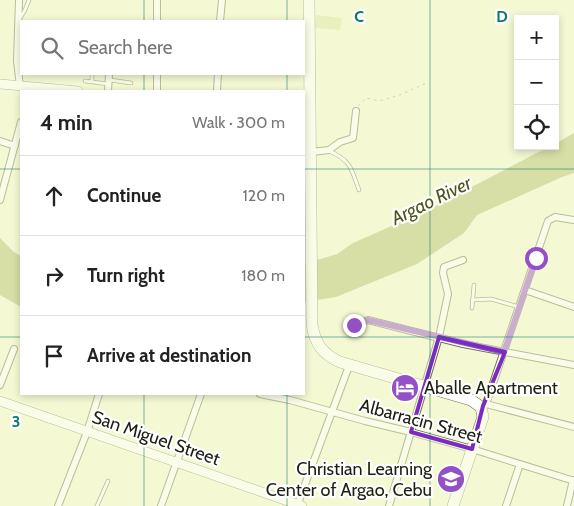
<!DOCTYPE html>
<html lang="en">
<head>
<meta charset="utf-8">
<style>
	body { margin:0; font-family:Cabin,sans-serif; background:#f6f6f6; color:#222 }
	.controls { position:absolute; right:15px; top:15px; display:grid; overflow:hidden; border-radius:0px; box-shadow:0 2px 8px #0003 }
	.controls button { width:45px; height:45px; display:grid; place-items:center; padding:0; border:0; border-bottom:1px solid #e0e0e0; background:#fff; color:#222; font:25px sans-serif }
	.stop { position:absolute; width:15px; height:15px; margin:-11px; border:4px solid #9450c5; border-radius:50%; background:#fff }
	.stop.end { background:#9450c5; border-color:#fff; box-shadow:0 1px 5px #0008 }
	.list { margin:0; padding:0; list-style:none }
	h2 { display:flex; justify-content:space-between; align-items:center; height:65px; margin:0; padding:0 20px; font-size:21px }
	h2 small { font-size:16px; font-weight:400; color:#767676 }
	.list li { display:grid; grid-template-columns:32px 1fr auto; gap:15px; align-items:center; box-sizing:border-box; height:80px; padding:0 20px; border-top:1px solid #e0e0e0 }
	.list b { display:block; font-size:19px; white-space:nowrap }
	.list em { font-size:16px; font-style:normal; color:#767676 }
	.icon { flex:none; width:28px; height:28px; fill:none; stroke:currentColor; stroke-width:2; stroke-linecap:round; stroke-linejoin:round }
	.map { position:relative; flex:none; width:574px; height:506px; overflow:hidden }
	.search { position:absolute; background:#fff; box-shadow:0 2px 8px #0003; left:20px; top:20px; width:285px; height:55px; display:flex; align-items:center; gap:12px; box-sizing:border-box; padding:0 18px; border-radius:0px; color:#767676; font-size:19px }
	.panel { position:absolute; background:#fff; box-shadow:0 2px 8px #0003; left:20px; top:90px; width:285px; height:305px; border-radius:0px }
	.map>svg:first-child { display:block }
	.green { fill:#dce4a3 }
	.water { fill:#b4bc6f }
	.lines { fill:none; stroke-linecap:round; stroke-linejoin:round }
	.service-casing { stroke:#717555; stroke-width:4.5 }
	.minor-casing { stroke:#717555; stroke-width:8 }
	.tertiary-casing { stroke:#717555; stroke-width:10 }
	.secondary-casing { stroke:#717555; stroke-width:10 }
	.trunk-casing { stroke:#717555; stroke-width:12 }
	.path { stroke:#a3a78a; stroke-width:1; stroke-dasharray:2.5 4; stroke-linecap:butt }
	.service { stroke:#fff; stroke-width:3 }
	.minor { stroke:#fff; stroke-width:6 }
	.tertiary { stroke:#fff; stroke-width:9 }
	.secondary { stroke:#fff; stroke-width:9 }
	.trunk { stroke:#fff; stroke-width:11 }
	.route { stroke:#9450c5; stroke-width:6 }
	.marked { fill:none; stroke:#7b2cbf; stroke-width:4; stroke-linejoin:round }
	.grid { fill:none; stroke:#0f766e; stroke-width:1; stroke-opacity:0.55 }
	.labels { text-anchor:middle; stroke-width:4.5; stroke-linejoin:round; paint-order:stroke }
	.poi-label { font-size:18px; fill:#1d1f11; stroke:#fff; text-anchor:start }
	.street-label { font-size:18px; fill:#1d1f11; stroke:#fff }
	.water-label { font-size:19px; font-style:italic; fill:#4f541b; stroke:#fff }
	.grid-label { font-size:16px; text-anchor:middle; font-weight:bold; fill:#0f766e; stroke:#fff; stroke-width:4.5; stroke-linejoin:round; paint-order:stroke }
</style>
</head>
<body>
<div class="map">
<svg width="574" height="506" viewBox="0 0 574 506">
	<rect width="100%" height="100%" fill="#f4f9d4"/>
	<!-- green -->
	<path class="green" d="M316,15L342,18L340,30L315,28Z"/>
	<!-- water -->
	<path class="water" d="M574,133V173L562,177L477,215L464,233L417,264L336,297L304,302V264L337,254L353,243L428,210L550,146H555V144Z
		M0,238L14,252L21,256V307L0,295Z"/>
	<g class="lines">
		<defs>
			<path id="service" d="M20,18L25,10L29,0
				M110,80L131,83
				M85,81L108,84
				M92,82V74
				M329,151C352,161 351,169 359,190
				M472,300L491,299L519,307
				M472,308L474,285
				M97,506L108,481"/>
			<path id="minor" d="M19,0L17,61L20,86
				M157,0V21
				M220,21L222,0
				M157,74V91
				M108,91L109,74
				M217,91L218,74
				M0,141L15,146
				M311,152L329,150L340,142L353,138L356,111
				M0,200L21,122
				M525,290L574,307
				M349,325H354L368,320L463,344L574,365
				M0,385L14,349
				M260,394L290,400L365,421L411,432L472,449L574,481
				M486,404L574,427
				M481,407L486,404L548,221L555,217L574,220
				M58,506L87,432L99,394
				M161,506L201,394
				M297,506L349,366
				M389,506L439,337L448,294L443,273L444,267L463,260
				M506,506L520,464
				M567,506L573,480"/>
			<path id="tertiary" d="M0,84L78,91"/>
			<path id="secondary" d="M0,401L302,506"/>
			<path id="trunk" d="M309,0L312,325C315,343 322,354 340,362L471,400L481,407L483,417L453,506"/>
		</defs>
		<!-- service casing -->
		<use href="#service" class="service-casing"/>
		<!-- minor casing -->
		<use href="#minor" class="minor-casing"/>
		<!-- tertiary casing -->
		<use href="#tertiary" class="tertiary-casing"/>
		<!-- secondary casing -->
		<use href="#secondary" class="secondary-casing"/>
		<!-- trunk casing -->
		<use href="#trunk" class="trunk-casing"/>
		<!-- path -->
		<path class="path" d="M358,106L366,98L379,101L400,95L426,83"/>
		<!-- service -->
		<use href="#service" class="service"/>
		<!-- minor -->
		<use href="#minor" class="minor"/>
		<!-- tertiary -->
		<use href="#tertiary" class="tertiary"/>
		<!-- secondary -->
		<use href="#secondary" class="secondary"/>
		<!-- trunk -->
		<use href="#trunk" class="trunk"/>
	</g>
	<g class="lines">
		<!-- route -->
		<path class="route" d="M354,325L368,320L504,352L536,258"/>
	</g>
	<!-- marked area -->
	<path d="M0 0H574V506H0ZM439,337L505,352L483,406L472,449L411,432Z" fill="#f4f9d4" fill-opacity=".55" fill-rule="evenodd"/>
	<path class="marked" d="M439,337L505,352L483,406L472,449L411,432Z"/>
	<!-- grid -->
	<path class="grid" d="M144,0V21M287,0V21M430,0V506M144,74V91M287,74V91M0,169H21M304,169H574M0,337H21M304,337H574M144,394V506M287,394V506"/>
	<!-- icons -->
	<defs>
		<symbol id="hotel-disc" viewBox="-11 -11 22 22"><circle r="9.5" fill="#9450c5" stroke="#fff"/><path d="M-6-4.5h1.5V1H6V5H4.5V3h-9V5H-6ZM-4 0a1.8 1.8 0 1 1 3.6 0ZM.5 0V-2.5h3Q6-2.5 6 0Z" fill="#fff"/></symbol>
		<symbol id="school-disc" viewBox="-11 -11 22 22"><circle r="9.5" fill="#9450c5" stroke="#fff"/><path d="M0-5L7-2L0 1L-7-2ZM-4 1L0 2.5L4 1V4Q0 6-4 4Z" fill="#fff"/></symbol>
	</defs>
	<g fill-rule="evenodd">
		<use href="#hotel-disc" x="389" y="372" width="32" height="32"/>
		<use href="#school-disc" x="435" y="463" width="32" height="32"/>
	</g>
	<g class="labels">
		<!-- poi labels -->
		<g class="poi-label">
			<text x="424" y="394">Aballe Apartment</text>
			<text x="432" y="475" text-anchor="end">Christian Learning<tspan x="432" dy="21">Center of Argao, Cebu</tspan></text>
		</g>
		<!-- street labels -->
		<g class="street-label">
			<text transform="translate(421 421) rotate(15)" y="6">Albarracin Street</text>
			<text transform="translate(156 438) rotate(19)" y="6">San Miguel Street</text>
		</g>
		<!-- water labels -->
		<g class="water-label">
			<text transform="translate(431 200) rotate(-26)" y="7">Argao River</text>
		</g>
	</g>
	<g class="grid-label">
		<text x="359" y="22">C</text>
		<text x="502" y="22">D</text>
		<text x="16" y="427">3</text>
	</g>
</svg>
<div class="controls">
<button>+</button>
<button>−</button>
<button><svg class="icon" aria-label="locate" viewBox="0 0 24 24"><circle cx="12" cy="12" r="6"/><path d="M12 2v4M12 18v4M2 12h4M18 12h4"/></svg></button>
</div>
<div class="stop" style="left:536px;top:258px"></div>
<div class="stop end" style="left:354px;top:325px"></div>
<div class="search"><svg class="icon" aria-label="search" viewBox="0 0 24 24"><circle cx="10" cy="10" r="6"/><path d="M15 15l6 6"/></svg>Search here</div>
<section class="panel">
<h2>4 min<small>Walk · 300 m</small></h2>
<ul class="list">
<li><svg class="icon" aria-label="ahead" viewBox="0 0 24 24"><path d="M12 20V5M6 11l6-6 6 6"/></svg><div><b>Continue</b></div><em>120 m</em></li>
<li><svg class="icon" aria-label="right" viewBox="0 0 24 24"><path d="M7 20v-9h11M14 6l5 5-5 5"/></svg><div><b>Turn right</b></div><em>180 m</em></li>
<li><svg class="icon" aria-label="arrive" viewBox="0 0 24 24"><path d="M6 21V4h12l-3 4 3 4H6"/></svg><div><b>Arrive at destination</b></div></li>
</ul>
</section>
</div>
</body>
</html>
